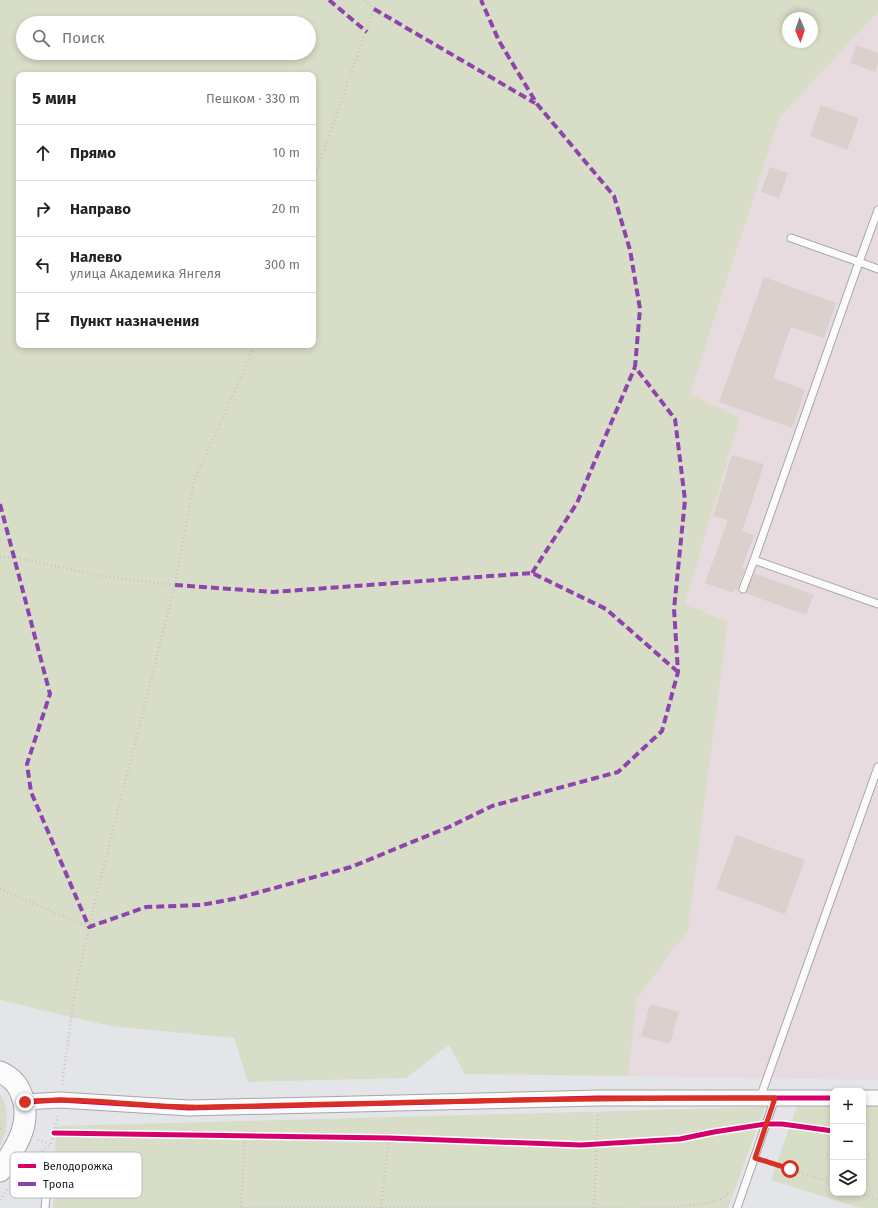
<!DOCTYPE html>
<html lang="ru">
<head>
<meta charset="utf-8">
<style>
	body { margin:0; font-family:"Fira Sans",sans-serif; background:#f2f2f2; color:#222 }
	.controls { position:absolute; right:12px; bottom:12px; display:grid; overflow:hidden; border-radius:8px; box-shadow:0 2px 6px #0003 }
	.controls button { width:36px; height:36px; display:grid; place-items:center; padding:0; border:0; border-bottom:1px solid #e0e0e0; background:#fff; color:#222; font:20px sans-serif }
	.compass { position:absolute; left:782px; top:12px; width:36px; height:36px; border-radius:50%; background:#fff; box-shadow:0 2px 6px #0003; rotate:178deg }
	.stop { position:absolute; width:12px; height:12px; margin:-9px; border:3px solid #d93025; border-radius:50%; background:#fff }
	.stop.end { background:#d93025; border-color:#fff; box-shadow:0 1px 4px #0008 }
	.list { margin:0; padding:0; list-style:none }
	h2 { display:flex; justify-content:space-between; align-items:center; height:52px; margin:0; padding:0 16px; font-size:17px }
	h2 small { font-size:13px; font-weight:400; color:#767676 }
	.list li { display:grid; grid-template-columns:26px 1fr auto; gap:12px; align-items:center; box-sizing:border-box; height:56px; padding:0 16px; border-top:1px solid #e0e0e0 }
	.list b { display:block; font-size:15px; white-space:nowrap }
	.list p { margin:0; font-size:13px; white-space:nowrap; color:#767676 }
	.list em { font-size:13px; font-style:normal; color:#767676 }
	.icon { flex:none; width:22px; height:22px; fill:none; stroke:currentColor; stroke-width:2; stroke-linecap:round; stroke-linejoin:round }
	.map { position:relative; flex:none; width:878px; height:1208px; overflow:hidden }
	.search { position:absolute; background:#fff; box-shadow:0 2px 6px #0003; left:16px; top:16px; width:300px; height:44px; display:flex; align-items:center; gap:10px; box-sizing:border-box; padding:0 14px; border-radius:22px; color:#767676; font-size:15px }
	.panel { position:absolute; background:#fff; box-shadow:0 2px 6px #0003; left:16px; top:72px; width:300px; height:276px; border-radius:8px }
	.map>svg:first-child { display:block }
	.industrial { fill:#e8dbe0 }
	.green { fill:#d8ddc7; fill-rule:evenodd }
	.building { fill:#dad0cc }
	.lines { fill:none; stroke-linecap:round; stroke-linejoin:round }
	.service-casing { stroke:#a6a7a9; stroke-width:9 }
	.minor-casing { stroke:#a6a7a9; stroke-width:17 }
	.secondary-casing { stroke:#a6a7a9; stroke-width:23 }
	.path { stroke:#c5c5c6; stroke-width:2.5; stroke-dasharray:1 3; stroke-linecap:butt }
	.service { stroke:#fbfbfc; stroke-width:7 }
	.minor { stroke:#fbfbfc; stroke-width:15 }
	.secondary { stroke:#fbfbfc; stroke-width:21 }
	.quiet { stroke:#8e44ad; stroke-width:4; stroke-dasharray:8 4; stroke-linecap:butt }
	.cycleway-casing { stroke:#fff; stroke-width:8 }
	.cycleway { stroke:#d6006c; stroke-width:5 }
	.route { stroke:#d93025; stroke-width:5 }
	.key { fill:#fff; stroke:#bababb; stroke-width:1 }
	.key-label { font-size:11px; fill:#18181b }
</style>
</head>
<body>
<div class="map">
<svg width="878" height="1208" viewBox="0 0 878 1208">
	<rect width="100%" height="100%" fill="#e4e5e8"/>
	<!-- industrial -->
	<path class="industrial" d="M878,12V1080L628,1076L637,1000L667,957L688,931L728,622L685,604L740,418L690,395L780,117Z"/>
	<!-- green -->
	<path class="green" d="M0,0H878V12L780,117L690,394L740,418L685,604L728,622L688,931L667,957L637,1000L628,1076L465,1074L449,1045L406,1078L248,1082L234,1038L110,1026L0,1000ZM788,18H812V42H788ZM23,23H309V53H23ZM19,75H313V345H19Z
		M0,1094C10,1109 8,1131 0,1146Z
		M833,1105V1193H863V1105H878V1208H860L771,1180L797,1106Z
		M765,1107L728,1208H53L56,1126Z"/>
	<!-- building -->
	<path class="building" d="M856,45L878,53V64L875,72L850,63Z
		M821,105L859,118L847,150L810,136Z
		M770,167L788,173L779,198L761,192Z
		M764,277L836,303L824,338L791,327L773,378L805,390L792,428L719,402Z
		M732,455L764,464L742,531L754,535L742,568L745,569L738,587L739,591L734,590L733,593L705,583L728,520L713,516Z
		M754,573L814,595L806,615L745,593Z
		M736,835L805,860L785,914L716,889Z
		M650,1004L679,1012L670,1044L641,1036Z"/>
	<g class="lines">
		<defs>
			<path id="service" d="M791,238L859,262L878,210
				M878,269L859,262L754,560L878,604
				M743,589L754,560
				M760,1098L878,767
				M16,1151L30,1162L47,1186L45,1208
				M737,1208L775,1098"/>
			<path id="minor" d="M863,1098H878
				M25,1102L60,1100L189,1108L598,1098H833"/>
			<path id="secondary" d="M0,1072C8,1075 17,1083 20,1091C34,1121 17,1146 0,1171"/>
		</defs>
		<!-- service casing -->
		<use href="#service" class="service-casing"/>
		<!-- minor casing -->
		<use href="#minor" class="minor-casing"/>
		<!-- secondary casing -->
		<use href="#secondary" class="secondary-casing"/>
		<!-- path -->
		<path class="path" d="M365,0L374,9
			M313,181L377,0
			M0,557H14L96,575L175,585
			M0,889L89,927
			M62,1085L75,989L98,889L175,585L194,481L243,373L254,345
			M0,1124L1,1129L3,1130
			M54,1133L245,1137L241,1207
			M38,1140L51,1144
			M39,1154L51,1144L58,1116
			M765,1161L833,1183
			M861,1193L878,1200
			M0,1200L9,1188
			M241,1208L310,1207L628,1208
			M381,1208L389,1138
			M594,1208L598,1113
			M641,1208C659,1207 719,1208 728,1193"/>
		<!-- service -->
		<use href="#service" class="service"/>
		<!-- minor -->
		<use href="#minor" class="minor"/>
		<!-- secondary -->
		<use href="#secondary" class="secondary"/>
		<!-- quiet -->
		<path class="quiet" d="M329,0L367,32
			M374,9L535,103
			M0,504L50,694L27,764L31,792L89,927L146,907L201,905L238,898L351,867L449,827L492,806L618,772L662,731L678,672L674,609L685,500L675,419L635,367L640,309L630,250L614,196L537,104L499,41L481,0
			M532,573L577,503L635,367
			M175,585L273,592L532,573L606,609L678,672"/>
		<defs>
			<path id="cycleway" d="M25,1102L60,1100L189,1108L598,1098H833
				M54,1133L389,1138L581,1145L680,1139L714,1132L766,1124H782L833,1131"/>
		</defs>
		<!-- cycleway casing -->
		<use href="#cycleway" class="cycleway-casing"/>
		<!-- cycleway -->
		<use href="#cycleway" class="cycleway"/>
	</g>
	<g class="lines">
		<!-- route -->
		<path class="route" d="M25,1102C85,1095 146,1109 206,1107C396,1103 585,1097 775,1098L755,1158L790,1169"/>
	</g>
	<!-- legend -->
	<rect x="10" y="1152" width="132" height="46" rx="6" class="key"/>
	<rect x="18" y="1164" width="18" height="4" fill="#d6006c"/>
	<rect x="18" y="1182" width="18" height="4" fill="#8e44ad"/>
	<g class="key-label">
		<text x="43" y="1170">Велодорожка</text>
		<text x="43" y="1188">Тропа</text>
	</g>
</svg>
<div class="controls">
<button>+</button>
<button>−</button>
<button><svg class="icon" aria-label="layers" viewBox="0 0 24 24"><path d="M12 4l9 5-9 5-9-5zM3 14l9 5 9-5"/></svg></button>
</div>
<svg class="compass" viewBox="-18 -18 36 36"><path d="M0-13l5 13h-10z" fill="#e53935"/><path d="M0 13l5-13h-10z" fill="#767676"/></svg>
<div class="stop" style="left:790px;top:1169px"></div>
<div class="stop end" style="left:25px;top:1102px"></div>
<div class="search"><svg class="icon" aria-label="search" viewBox="0 0 24 24"><circle cx="10" cy="10" r="6"/><path d="M15 15l6 6"/></svg>Поиск</div>
<section class="panel">
<h2>5 мин<small>Пешком · 330 m</small></h2>
<ul class="list">
<li><svg class="icon" aria-label="ahead" viewBox="0 0 24 24"><path d="M12 20V5M6 11l6-6 6 6"/></svg><div><b>Прямо</b></div><em>10 m</em></li>
<li><svg class="icon" aria-label="right" viewBox="0 0 24 24"><path d="M7 20v-9h11M14 6l5 5-5 5"/></svg><div><b>Направо</b></div><em>20 m</em></li>
<li><svg class="icon" aria-label="left" viewBox="0 0 24 24"><path d="M17 20v-9H6M10 6l-5 5 5 5"/></svg><div><b>Налево</b><p>улица Академика Янгеля</p></div><em>300 m</em></li>
<li><svg class="icon" aria-label="arrive" viewBox="0 0 24 24"><path d="M6 21V4h12l-3 4 3 4H6"/></svg><div><b>Пункт назначения</b></div></li>
</ul>
</section>
</div>
</body>
</html>
